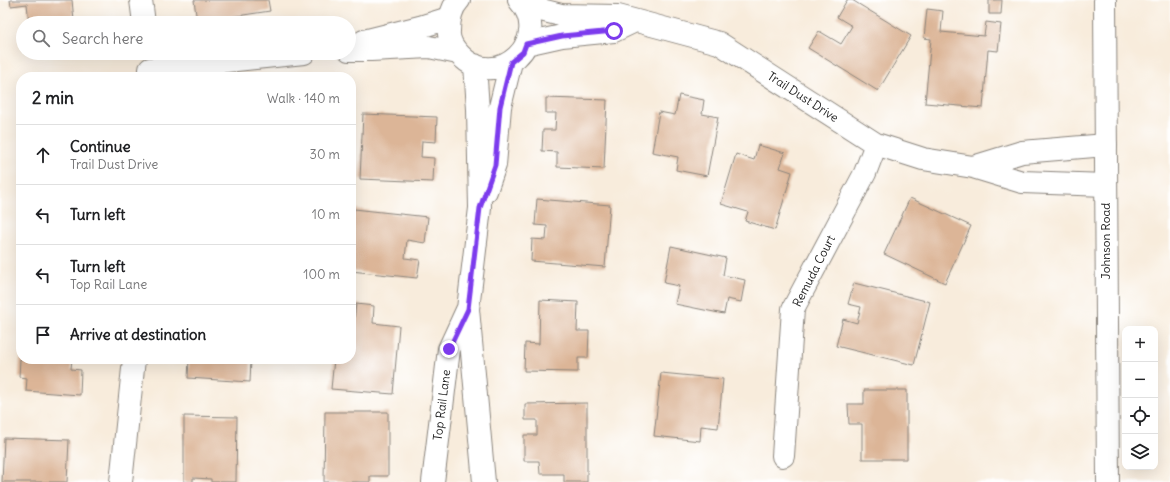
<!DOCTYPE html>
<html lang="en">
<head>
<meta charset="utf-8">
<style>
	body { margin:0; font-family:Delius,sans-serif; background:#f2f2f2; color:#202124 }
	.controls { position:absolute; right:12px; bottom:12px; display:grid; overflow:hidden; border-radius:8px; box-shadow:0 4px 16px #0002 }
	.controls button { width:36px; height:36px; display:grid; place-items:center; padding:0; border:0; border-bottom:1px solid #e0e0e0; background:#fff; color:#202124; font:20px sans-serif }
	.stop { position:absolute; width:12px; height:12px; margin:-9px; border:3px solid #7c3aed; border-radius:50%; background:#fff }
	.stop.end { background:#7c3aed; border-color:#fff; box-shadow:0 1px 4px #0008 }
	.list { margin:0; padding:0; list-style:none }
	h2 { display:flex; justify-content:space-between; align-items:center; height:52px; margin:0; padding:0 16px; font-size:17px }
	h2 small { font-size:13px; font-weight:400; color:#757577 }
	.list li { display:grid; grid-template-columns:26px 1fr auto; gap:12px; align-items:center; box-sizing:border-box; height:60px; padding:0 16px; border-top:1px solid #e0e0e0 }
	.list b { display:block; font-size:15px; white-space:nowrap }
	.list p { margin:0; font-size:13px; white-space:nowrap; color:#757577 }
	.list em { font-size:13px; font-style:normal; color:#757577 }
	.icon { flex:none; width:22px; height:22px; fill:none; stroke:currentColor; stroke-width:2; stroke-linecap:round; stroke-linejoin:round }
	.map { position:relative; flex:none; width:1170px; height:482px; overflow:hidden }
	.search { position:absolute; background:#fff; box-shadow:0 4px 16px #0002; left:16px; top:16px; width:340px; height:44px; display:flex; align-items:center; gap:10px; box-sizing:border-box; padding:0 14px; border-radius:22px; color:#757577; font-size:15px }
	.panel { position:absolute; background:#fff; box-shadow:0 4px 16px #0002; left:16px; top:72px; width:340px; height:292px; border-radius:16px }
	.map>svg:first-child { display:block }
	.building { fill:#dcb597 }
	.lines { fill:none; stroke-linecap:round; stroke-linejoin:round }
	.minor-casing { stroke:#8a847c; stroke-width:24 }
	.tertiary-casing { stroke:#8a847c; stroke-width:24 }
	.minor { stroke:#fff; stroke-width:22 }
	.tertiary { stroke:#fff; stroke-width:22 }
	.route { stroke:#7c3aed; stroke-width:5 }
	.labels { text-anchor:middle; stroke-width:4; stroke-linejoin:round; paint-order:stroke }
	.street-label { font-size:12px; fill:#1c1c1c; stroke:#fff }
</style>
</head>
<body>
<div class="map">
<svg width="1170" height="482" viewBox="0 0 1170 482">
	<rect width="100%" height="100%" fill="#fff"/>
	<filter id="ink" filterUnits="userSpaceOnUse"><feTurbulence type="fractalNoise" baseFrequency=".025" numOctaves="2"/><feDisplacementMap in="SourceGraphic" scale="8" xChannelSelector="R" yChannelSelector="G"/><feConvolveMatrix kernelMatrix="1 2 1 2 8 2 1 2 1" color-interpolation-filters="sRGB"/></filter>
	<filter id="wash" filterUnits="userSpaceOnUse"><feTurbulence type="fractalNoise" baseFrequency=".012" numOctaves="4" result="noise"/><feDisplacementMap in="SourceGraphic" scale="16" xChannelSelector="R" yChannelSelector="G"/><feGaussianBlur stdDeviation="0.9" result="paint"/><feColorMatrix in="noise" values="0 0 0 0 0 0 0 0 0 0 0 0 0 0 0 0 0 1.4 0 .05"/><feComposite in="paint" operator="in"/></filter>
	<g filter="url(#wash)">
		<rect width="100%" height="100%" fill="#f8ecdc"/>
		<g id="blocks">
			<!-- building -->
			<path class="building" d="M10,0H72L74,21L64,22L65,23H29L27,4L11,6Z
				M194,0H268L270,11L197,22Z
				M847,0H852L911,36L878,91L808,48L819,31L841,44L852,26L837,17Z
				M989,0H1002L1001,14H989Z
				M927,9L943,11L941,32L984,36L986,22L1001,24L998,51L988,50L983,108L925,103L931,39L924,38Z
				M679,95L704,100L702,114L718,117L707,176L676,170L678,157L652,152L659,112L675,115Z
				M546,98L607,100L604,169L557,167V152L542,151L543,130H555L556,113H546Z
				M363,114L437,117L436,142L422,141L421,157L434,158L433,182L360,179Z
				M758,145L785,153L780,168L792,172L775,230L745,221L748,212L721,204L736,154L754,160Z
				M910,198L971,226L945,283L884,254Z
				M537,199L610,205L605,267L531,261L532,239L546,240L547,226L535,225Z
				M354,209L428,217L425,243L407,240L405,258L420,260L417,278L351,271V234Z
				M671,246L726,258L723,275L745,280L741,302L727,299L724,314L675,304L679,286L664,283Z
				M854,283L930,302L914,365L836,346L843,319L857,323L861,307L848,304Z
				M540,300L578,302L577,331H589L588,358H578V372L524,371L525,343L539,344Z
				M356,304L374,306L373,323L399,326L393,394L331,389L334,359H351V320H354Z
				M20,359H72L71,369L81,370L80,395L26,391L27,378L19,377Z
				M189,359H251L250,382L188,378Z
				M661,373L723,379L718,428L701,426L700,441L654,436Z
				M864,390H907V459H862V424H849L848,404H864Z
				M587,403V482H564V474H540L539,461H524V435H537V420H525V404Z
				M325,412H388V476H370V482H324Z
				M184,416L237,417L236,482H211V479L193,478V482H184Z
				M4,438L69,440L67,482H2Z"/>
		</g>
	</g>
	<g filter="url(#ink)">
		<use href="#blocks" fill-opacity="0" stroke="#8a847c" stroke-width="1"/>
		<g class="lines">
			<defs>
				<path id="minor" d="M141,0L144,23
					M459,0C451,8 449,20 449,31C448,40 454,49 460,55C497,94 555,39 519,0
					M525,6L561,15L618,16L719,43L876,144L923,159L973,167L1022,182L1106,185
					M364,41L420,27L449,18
					M526,44L562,36L614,31L635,21
					M349,50H371L429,47L458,53
					M475,65L478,109L480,208L468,309L484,482
					M150,69L304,53
					M973,167L1022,152L1106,145
					M486,191L495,165L500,107L511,62
					M783,456L793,309L865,173L876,144
					M121,482L134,359
					M433,482L449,349L467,310"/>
				<path id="tertiary" d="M1105,0L1108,482"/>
			</defs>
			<!-- minor casing -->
			<use href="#minor" class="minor-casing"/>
			<!-- tertiary casing -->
			<use href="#tertiary" class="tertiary-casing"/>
			<!-- minor -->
			<use href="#minor" class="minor"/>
			<!-- tertiary -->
			<use href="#tertiary" class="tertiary"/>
		</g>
	</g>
	<g class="lines" filter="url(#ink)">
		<!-- route -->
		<path class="route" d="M449,349L468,309L480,208L495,165L500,107L511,62L523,52L526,44L562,36L614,31"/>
	</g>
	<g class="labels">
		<!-- street labels -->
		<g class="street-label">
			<text transform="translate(803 97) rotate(33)" y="4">Trail Dust Drive</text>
			<text transform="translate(1106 241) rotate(-90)" y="4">Johnson Road</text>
			<text transform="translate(814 271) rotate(-63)" y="4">Remuda Court</text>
			<text transform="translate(442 405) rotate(-83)" y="4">Top Rail Lane</text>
		</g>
	</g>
</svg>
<div class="controls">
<button>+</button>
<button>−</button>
<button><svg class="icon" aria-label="locate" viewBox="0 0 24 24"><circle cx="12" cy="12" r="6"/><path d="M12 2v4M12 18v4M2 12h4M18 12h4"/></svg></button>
<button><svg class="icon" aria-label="layers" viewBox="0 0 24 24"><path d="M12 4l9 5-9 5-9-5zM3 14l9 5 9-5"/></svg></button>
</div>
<div class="stop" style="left:614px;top:31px"></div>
<div class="stop end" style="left:449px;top:349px"></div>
<div class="search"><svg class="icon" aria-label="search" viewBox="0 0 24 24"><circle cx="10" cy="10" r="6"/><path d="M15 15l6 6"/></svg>Search here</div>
<section class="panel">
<h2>2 min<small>Walk · 140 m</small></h2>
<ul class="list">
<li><svg class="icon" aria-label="ahead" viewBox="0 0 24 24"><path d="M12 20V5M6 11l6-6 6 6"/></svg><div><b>Continue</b><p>Trail Dust Drive</p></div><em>30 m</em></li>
<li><svg class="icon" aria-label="left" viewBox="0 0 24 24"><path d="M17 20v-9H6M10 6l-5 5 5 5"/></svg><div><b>Turn left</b></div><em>10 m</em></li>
<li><svg class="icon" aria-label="left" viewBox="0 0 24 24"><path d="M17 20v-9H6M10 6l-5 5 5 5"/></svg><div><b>Turn left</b><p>Top Rail Lane</p></div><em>100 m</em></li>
<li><svg class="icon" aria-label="arrive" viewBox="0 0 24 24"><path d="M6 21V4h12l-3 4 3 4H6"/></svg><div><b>Arrive at destination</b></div></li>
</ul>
</section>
</div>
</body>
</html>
